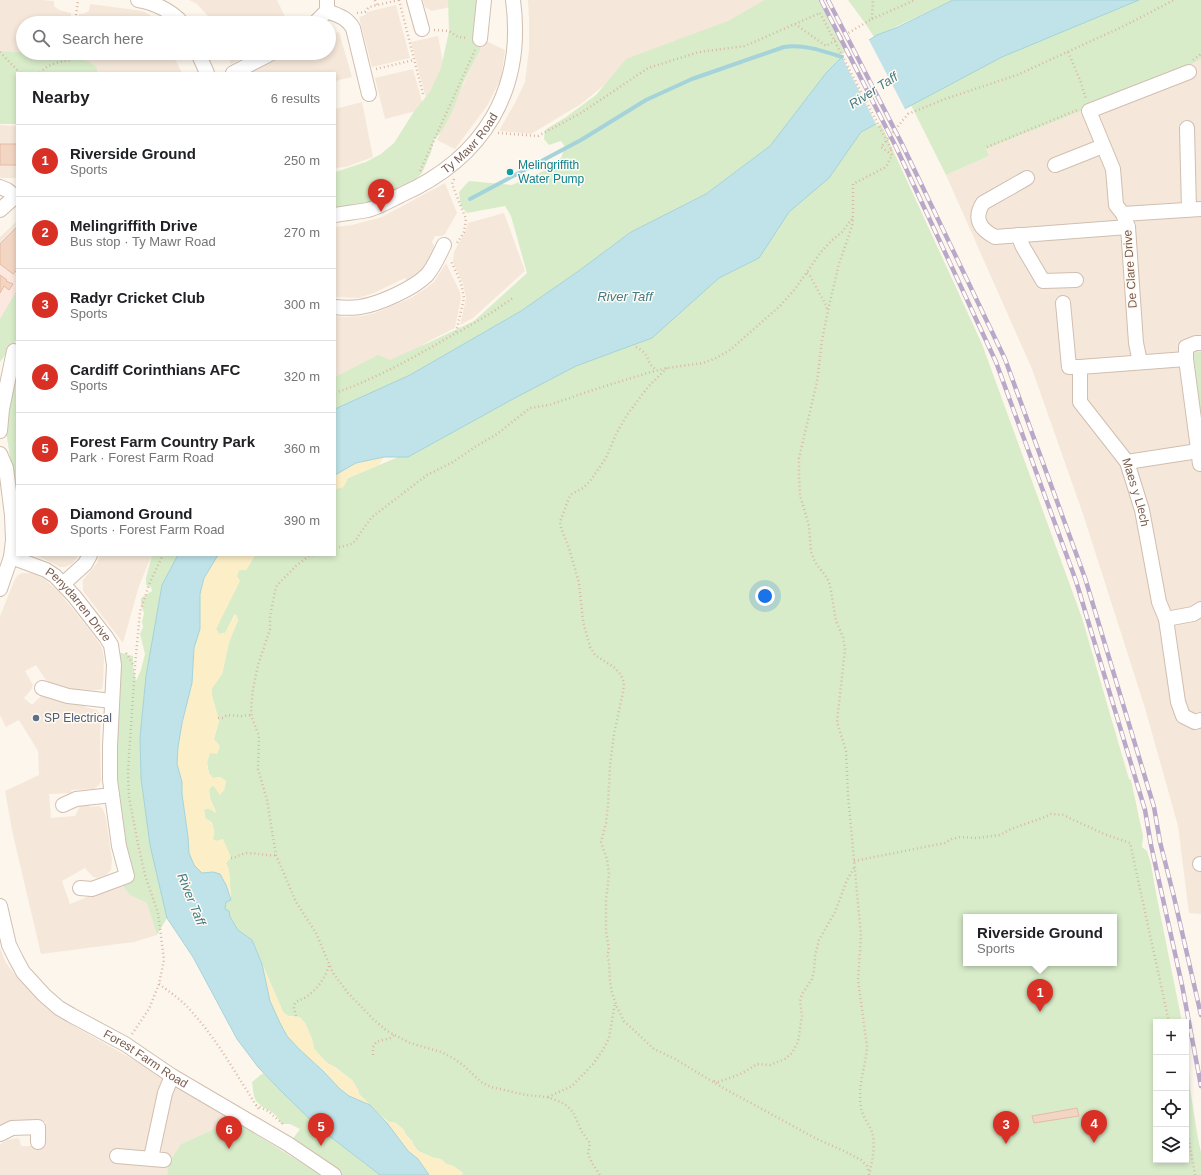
<!DOCTYPE html>
<html lang="en">
<head>
<meta charset="utf-8">
<style>
	body { margin:0; font-family:Arial,sans-serif; background:#f2f2f2; color:#202124 }
	.controls { position:absolute; right:12px; bottom:12px; display:grid; overflow:hidden; border-radius:0px; box-shadow:0 2px 6px #0003 }
	.controls button { width:36px; height:36px; display:grid; place-items:center; padding:0; border:0; border-bottom:1px solid #e0e0e0; background:#fff; color:#202124; font:20px sans-serif }
	.you { position:absolute; left:765px; top:596px; width:14px; height:14px; margin:-10px; border:3px solid #fff; border-radius:50%; background:#1a73e8; box-shadow:0 0 0 6px #1a73e833 }
	.badge { display:grid; place-items:center; width:26px; height:26px; border-radius:50%; background:#d93025; color:#fff; font-size:13px; font-weight:700 }
	.pin { position:absolute; translate:-50% -33px; filter:drop-shadow(0 1px 2px #0008) }
	.pin::after { content:''; position:absolute; top:21px; width:14px; height:12px; background:inherit; clip-path:polygon(0 0,100% 0,50% 100%) }
	.popup { position:absolute; left:963px; top:914px; width:154px; height:52px; box-sizing:border-box; display:grid; place-content:center; border-radius:0px; background:#fff; filter:drop-shadow(0 1px 3px #0005); font-size:13px; white-space:nowrap; color:#757577 }
	.popup b { font-size:15px; color:#202124 }
	.popup::after { content:''; position:absolute; left:50%; top:100%; margin-left:-8px; border:8px solid transparent; border-top-color:#fff }
	.list { margin:0; padding:0; list-style:none }
	h2 { display:flex; justify-content:space-between; align-items:center; height:52px; margin:0; padding:0 16px; font-size:17px }
	h2 small { font-size:13px; font-weight:400; color:#757577 }
	.list li { display:grid; grid-template-columns:26px 1fr auto; gap:12px; align-items:center; box-sizing:border-box; height:72px; padding:0 16px; border-top:1px solid #e0e0e0 }
	.list b { display:block; font-size:15px; white-space:nowrap }
	.list p { margin:0; font-size:13px; white-space:nowrap; color:#757577 }
	.list em { font-size:13px; font-style:normal; color:#757577 }
	.icon { flex:none; width:22px; height:22px; fill:none; stroke:currentColor; stroke-width:2; stroke-linecap:round; stroke-linejoin:round }
	.map { position:relative; flex:none; width:1201px; height:1175px; overflow:hidden }
	.search { position:absolute; background:#fff; box-shadow:0 2px 6px #0003; left:16px; top:16px; width:320px; height:44px; display:flex; align-items:center; gap:10px; box-sizing:border-box; padding:0 14px; border-radius:22px; color:#757577; font-size:15px }
	.panel { position:absolute; background:#fff; box-shadow:0 2px 6px #0003; left:16px; top:72px; width:320px; height:484px; border-radius:0px }
	.map>svg:first-child { display:block }
	.residential { fill:#f5e8da }
	.commercial { fill:#fde8e0 }
	.green { fill:#d8ecc9; fill-rule:evenodd }
	.sand { fill:#fcefc7 }
	.water { fill:#bfe3e8; stroke:#a5d3da }
	.pier { fill:#fdf6ec }
	.lines { fill:none; stroke-linecap:round; stroke-linejoin:round }
	.stream { stroke:#a5d3da; stroke-width:4 }
	.building { fill:#f3d5c3; stroke:#e6bba3 }
	.minor-casing { stroke:#d1beb0; stroke-width:16 }
	.path { stroke:#d9b8a5; stroke-width:2.5; stroke-dasharray:1 3; stroke-linecap:butt }
	.minor { stroke:#fff; stroke-width:14 }
	.rail-casing { stroke:#b9a8c9; stroke-width:4.5 }
	.rail { stroke:#fffaf3; stroke-width:3; stroke-dasharray:9; stroke-linecap:butt }
	.path-bridge { stroke:#d9b8a5; stroke-width:2.5; stroke-dasharray:1 3; stroke-linecap:butt }
	.culture-dot { fill:#0f9aa8; stroke:#fffaf3; stroke-width:1.5 }
	.service-dot { fill:#5c6f8a; stroke:#fffaf3; stroke-width:1.5 }
	.labels { text-anchor:middle; stroke-width:3; stroke-linejoin:round; paint-order:stroke }
	.street-label { font-size:12px; fill:#7a5c4d; stroke:#fffaf3 }
	.culture-label { font-size:12px; fill:#0d838f; stroke:#fffaf3; text-anchor:start }
	.service-label { font-size:12px; fill:#4e5e75; stroke:#fffaf3; text-anchor:start }
	.water-label { font-size:13px; font-style:italic; fill:#437c86; stroke:#fffaf3 }
</style>
</head>
<body>
<div class="map">
<svg width="1201" height="1175" viewBox="0 0 1201 1175">
	<rect width="100%" height="100%" fill="#fdf6ec"/>
	<!-- residential -->
	<path class="residential" d="M0,0H40L54,1V6L59,10L71,13L70,23H23V53H66V57L0,51Z
		M189,0H277L288,23H211L208,16L197,4Z
		M423,0H464V4L432,11L425,7Z
		M528,0H770L731,22L631,63L581,104L531,134L499,131L516,101L525,82L529,49V18Z
		M90,4L143,11L153,17L156,23H78L79,14H83L89,11Z
		M396,5L410,58L372,67L359,17L365,15L367,12Z
		M339,32L352,77L335,81V73H247L286,53H329V35Z
		M438,36L446,78L427,102L411,42Z
		M484,40L505,50L501,79L487,106L455,149L437,140Z
		M74,53H172L182,73H72Z
		M226,53H253L231,64Z
		M1201,59V914L1189,913L1178,826L1145,708L1083,514L1032,369L946,175L989,156L986,149L1176,73Z
		M413,69L424,109L385,119L375,78Z
		M362,102L373,157L346,167L335,168V109Z
		M0,125L17,126V178H0Z
		M445,183L457,213L445,234L442,236H435L432,242L434,246V250L428,265L418,274L408,282L405,278L374,293L359,298L335,297V227L352,225L382,217Z
		M504,213L525,271L473,318L460,325L466,298L463,284L453,262L454,252L465,232L468,223Z
		M17,221V279L0,265V237Z
		M446,263L460,292L461,298L455,328L431,340L382,370L335,391V316L344,317L362,316L375,313L411,298L425,289L434,282Z
		M36,555H79L72,564L65,567H60Z
		M100,555H152L139,586L123,643L83,591V580L97,563Z
		M22,573H33L43,578L59,592L96,638L102,648L104,658L103,684L102,689L96,690H87L86,694L66,690L52,684L46,680L36,665L25,671L33,685L31,690L24,698L32,705L42,695H48L85,705V707L97,710L101,715L100,746L101,780L99,785L94,789L71,790L72,793L49,794L51,818L75,816L80,806L86,803H89L90,807L99,806L103,809L106,818L112,860L111,870L106,875L97,878L93,877L85,868L62,881L70,904L117,885L123,886L125,888L146,885L157,935L134,942L41,954L13,835L5,791L39,775L38,751L19,720L6,727L0,715V616L15,579L18,575Z
		M0,948L6,963L17,977L34,995L74,1026L164,1077L149,1149L168,1164L167,1175H0V1144L7,1140L18,1138L20,1141L21,1146H45L46,1122L13,1121L0,1125Z
		M175,1087L225,1115L212,1130L181,1144L172,1158L162,1151L160,1147L169,1095Z"/>
	<!-- commercial -->
	<path class="commercial" d="M0,265L17,279V302L0,325Z"/>
	<!-- green -->
	<path class="green" d="M448,0H486L480,50L464,81L452,112L442,131L434,140L431,152L422,173L410,185L372,202L335,211V172L366,162L381,154L394,143L415,110L430,92L441,68L449,31Z
		M765,0H818L825,9L848,53L842,57L826,73L770,146L706,194L631,232L580,270L521,311L410,375L335,413V377L378,355L390,360L430,342L474,321L527,273L511,216L505,206L467,213L461,206L459,192L469,181L512,185L548,169L561,158L565,147L561,141L549,145L544,139L545,130L566,117L596,95L626,59L728,21Z
		M848,0H953L874,37L865,23Z
		M1110,0H1201V59L1176,73L986,149L989,156L946,175L911,105L943,88L944,82Z
		M0,51L72,55L69,60C81,59 88,59 97,68V73H17V124H0Z
		M880,122L982,344L1082,618L1129,779L1131,780L1143,836L1142,847L1147,851L1151,864L1155,888L1182,1022H1156V1160H1186V1043L1189,1070L1190,1088L1198,1139L1201,1152V1175H461L463,1173L453,1166L446,1164L441,1159L434,1158L418,1151L413,1144L412,1141L406,1135L403,1129L396,1123L389,1122L380,1115L359,1094L358,1090L352,1080L335,1067L327,1063L314,1049L312,1039L305,1023L299,1017L288,1016L283,1012L252,940L238,930L230,917L229,911L225,909L226,902L231,899L229,870L226,863L229,853L226,848L223,839L217,841L212,839L214,833L212,823L205,818L204,810L208,808L216,812L210,798L209,789L213,785L220,794L224,790L226,781L220,777L213,778L209,774L207,762L210,753L219,721L212,696V688L222,674L229,642L238,620L235,614L225,633L219,634L216,629L219,622L239,570H246L255,555H335V489L343,487L348,478L396,458L861,132ZM966,917H1114V963H966Z
		M17,290V339L0,362V319Z
		M1201,352V423L1192,353Z
		M17,372V504L6,431L9,404Z
		M152,555H190L172,913L167,918L157,935L147,903L130,895L123,886L125,878L119,826L110,697L116,653H122L133,656V666L136,681L141,670L145,654L140,634L143,627L142,622L144,613L141,604V598L152,591L151,587L146,585V578Z
		M263,1073L276,1085L347,1145L350,1152L365,1164L386,1175H339L292,1140L300,1129L290,1124H281C276,1110 267,1112 258,1103C253,1099 253,1088 252,1082Z
		M225,1115L321,1175H167L168,1164L181,1144L212,1130Z"/>
	<!-- sand -->
	<path class="sand" d="M384,457L379,465L348,478L343,487L335,489V475L356,463Z
		M218,555H255L246,570H239L237,576L240,581L216,629L219,634L225,633L236,614L238,620L229,642L222,674L212,688V696L219,721L214,739L220,746L217,754L210,753C206,762 205,770 213,778L220,777L226,781L224,790L220,795L213,785L209,789L210,798L216,813L208,808L204,810L205,818C214,825 216,828 213,839L217,841L223,839C225,845 229,851 231,858L226,863L229,870L231,900L226,885L213,872L202,873L194,865L188,853V837L182,794V782L177,764L178,747L182,723L192,683L194,648L200,629V594L204,578Z
		M262,964L283,1012L288,1016L299,1017L305,1023L312,1039L314,1049L327,1063L334,1067L352,1080L358,1090L359,1094L370,1105L349,1096L340,1089L323,1071L298,1048L287,1036L280,1023L270,1001Z
		M380,1115L389,1122L396,1123L403,1129L406,1135L412,1141L413,1144L418,1151L434,1158L441,1159L446,1164L453,1166L463,1173L461,1175H429L418,1159L408,1151L398,1138Z"/>
	<!-- water -->
	<path class="water" d="M953,0H1139L1002,57L861,132L829,178L789,212L759,258L719,278L652,338L576,366L513,399L408,457H384L356,463L335,475V409L410,375L521,311L580,270L631,232L706,194L770,146L826,73L842,57L877,35L898,27Z
		M178,555H218L204,578L200,594V629L194,648L192,683L182,723L178,747L177,764L182,782V794L188,837L189,853L194,865L202,873L213,872L220,874L226,885L231,900L226,902L225,909L229,911L230,917L238,930L252,940L262,964L270,1001L280,1023L287,1036L298,1048L323,1071L340,1089L349,1096L370,1105L387,1123L408,1151L418,1159L429,1175H380L319,1128L281,1091L258,1067L237,1039L193,957L167,918L150,845L141,778L140,737L146,676L162,585Z"/>
	<!-- pier -->
	<path class="pier" d="M868,38L906,111L877,126L841,55Z"/>
	<g class="lines">
		<!-- stream -->
		<path class="stream" d="M470,199L581,140L646,100L692,79L784,47C804,44 823,51 842,57"/>
	</g>
	<!-- building -->
	<path class="building" d="M0,144H17V165H0Z
		M17,227V270L13,274L0,264V244Z
		M0,275L7,280L6,281L13,284L9,290L4,286L0,293Z
		M1077,1108L1079,1116L1034,1123L1032,1116Z"/>
	<g class="lines">
		<defs>
			<g id="minor">
				<path d="M138,0C153,2 172,11 182,23"/>
				<path d="M414,0L422,29"/>
				<path d="M327,11C339,16 346,17 353,28L369,94"/>
				<path d="M315,23L327,11V0"/>
				<path d="M480,39L484,0"/>
				<path d="M198,53L207,73"/>
				<path d="M233,73L272,53"/>
				<path d="M1187,128L1189,209"/>
				<path d="M1055,165L1103,146"/>
				<path d="M1027,178L983,203C973,219 980,229 995,237L1128,227"/>
				<path d="M0,187L7,190L15,196"/>
				<path d="M0,210L17,195"/>
				<path d="M1123,214L1201,209"/>
				<path id="s1" d="M335,215C346,213 357,212 368,210C379,207 391,200 401,195C484,158 525,90 513,0"/>
				<path d="M1018,235L1023,247L1043,281L1076,280"/>
				<path d="M1063,303L1069,367H1080"/>
				<path d="M335,307C343,308 352,308 360,307C379,304 413,289 427,275C434,267 439,255 444,245"/>
				<path d="M1201,343H1196L1186,347V359L1200,464H1201"/>
				<path id="s2" d="M1186,359L1080,367V402L1127,462L1142,510L1159,602L1166,619L1178,702L1183,716L1195,722L1201,720"/>
				<path d="M1140,362L1136,343L1128,227L1123,214L1116,205L1113,169L1089,111L1189,72"/>
				<path d="M0,431L2,409L14,351"/>
				<path d="M0,454L6,468L12,515L13,540L11,557L0,589"/>
				<path d="M1127,462L1198,451"/>
				<path id="s3" d="M11,557L46,570L55,576L74,596L106,637L111,645L114,665L110,746V780L119,846L127,876L92,889L80,888"/>
				<path d="M63,584L85,564L90,555"/>
				<path d="M1166,619L1193,614L1201,609"/>
				<path d="M42,688L68,696L112,701"/>
				<path d="M63,805L76,799L112,795"/>
				<path d="M1200,864H1201"/>
				<path id="s4" d="M0,906L9,945L16,959L23,972L44,995L59,1008L71,1015L125,1044L172,1076L288,1144L334,1175"/>
				<path d="M0,1134L12,1128L38,1127V1142"/>
				<path d="M117,1156L164,1160"/>
				<path d="M151,1158L165,1093L172,1076"/>
			</g>
		</defs>
		<!-- minor casing -->
		<use href="#minor" class="minor-casing"/>
		<!-- path -->
		<path class="path" d="M375,0L377,5
			M399,0L423,94
			M357,13L365,12L369,7L399,0
			M872,19L915,0
			M75,23L78,0
			M795,24L826,46L872,19L873,0
			M434,30L449,31L458,37L467,38
			M0,52L20,73
			M1068,52L1080,80L1086,99
			M1193,60L1201,54
			M376,69L414,60
			M40,73C48,64 58,62 70,60L72,53
			M498,133L538,136L581,113L648,68L699,52L745,46L820,13
			M987,147L1077,110
			M892,155L881,147L908,114L945,99L1017,75L1124,26L1174,0
			M420,171L475,50
			M454,179L452,184L466,219L464,232L457,243
			M807,273L810,276L826,305L827,310
			M457,333L491,313L513,298
			M636,347C638,348 640,349 642,351C650,357 647,365 657,370
			M667,368L648,387L627,415L616,434L606,458L590,481L583,488L572,494L569,498L560,522L561,528L569,548L579,583L583,621L590,647L595,655L615,668L621,675L624,682L623,692L614,734L610,766L608,806L606,823L601,842L607,859L609,874L606,900V931L609,950L607,955L609,961L610,981L612,993L617,1007L624,1021L654,1049L675,1059L725,1089L817,1139L844,1151L861,1160L867,1166L869,1173
			M335,393C378,378 418,355 456,333L464,298L461,283L452,263L451,260
			M335,548L352,544L356,540L361,532L372,517L427,475L453,462L475,447L497,434L530,408L549,405L602,387L651,372L667,368L703,363L716,358L730,350L780,306L795,289L821,252L831,241L842,232L852,219
			M313,555L309,556L296,566L280,582L276,587L270,616V629L258,665L253,689L251,710L252,718L259,736L258,769L267,800L276,855L296,902L316,933L333,973L348,993L373,1019L387,1031L410,1043L441,1052L453,1058L463,1065L481,1082L491,1087L526,1095L547,1097L561,1102L567,1106L573,1112L582,1132L590,1143L588,1154L592,1163L600,1175
			M126,653L134,666
			M218,718H223L227,715L241,716L251,715
			M231,858C236,858 240,854 246,853C257,853 266,856 276,855
			M854,861L945,843L952,839L960,837L977,838L1000,835L1011,829L1045,817L1051,814L1063,815L1104,834L1130,843L1169,1022
			M159,984C171,993 183,1001 192,1012C219,1042 238,1078 260,1111
			M296,1016L294,1008L295,1003C298,1000 302,1000 306,997C316,991 325,978 329,966
			M132,1034L149,1009L159,984L164,960L158,913L145,875L138,844L129,797L128,772L135,666L140,612L150,582L163,555
			M373,1055V1047L376,1042L390,1038L395,1034
			M714,1081L718,1082L738,1075L746,1071L757,1064L770,1065L785,1059L792,1053L798,1042L802,1016L800,1001L802,994L812,979L814,971L815,956L819,940L835,912L847,880L854,868
			M548,1097L572,1086L593,1064L603,1050L609,1038L615,1003
			M256,1105L268,1111L284,1125
			M1186,1123L1195,1175
			M869,1175C872,1162 876,1145 872,1132C869,1124 862,1116 861,1107C857,1086 866,1067 867,1046L858,980L861,936L848,795L846,751L837,722L845,649L843,637L836,621L830,585L827,578L815,562L811,552L809,526L800,495L799,475V458L817,382L822,340L829,306L839,264L852,226L853,216V184L886,167L892,155L891,149"/>
		<!-- minor -->
		<use href="#minor" class="minor"/>
		<defs>
			<path id="rail" d="M821,0L896,147L996,362L1076,581L1145,810L1151,845L1182,985L1201,1086
				M828,0L902,144L1005,359L1085,578L1154,807L1160,842L1174,897L1201,1015"/>
		</defs>
		<!-- rail casing -->
		<use href="#rail" class="rail-casing"/>
		<!-- rail -->
		<use href="#rail" class="rail"/>
		<!-- path-bridge -->
		<path class="path-bridge" d="M820,13L891,149"/>
	</g>
	<!-- markers -->
	<circle class="culture-dot" cx="510" cy="172" r="4"/>
	<circle class="service-dot" cx="36" cy="718" r="4"/>
	<g class="labels">
		<!-- street labels -->
		<g class="street-label">
			<text dy="4" stroke="none"><textPath href="#s1" startOffset="157">Ty Mawr Road</textPath></text>
			<text transform="translate(1130 269) rotate(-94)" y="4">De Clare Drive</text>
			<text dy="4" stroke="none"><textPath href="#s2" startOffset="249">Maes y Llech</textPath></text>
			<text dy="4" stroke="none"><textPath href="#s3" startOffset="85">Penydarren Drive</textPath></text>
			<text dy="4" stroke="none"><textPath href="#s4" startOffset="222">Forest Farm Road</textPath></text>
		</g>
		<!-- culture labels -->
		<g class="culture-label">
			<text x="518" y="169">Melingriffith<tspan x="518" dy="14">Water Pump</tspan></text>
		</g>
		<!-- service labels -->
		<g class="service-label">
			<text x="44" y="722">SP Electrical</text>
		</g>
		<!-- water labels -->
		<g class="water-label">
			<text transform="translate(873 90) rotate(-33)" y="5">River Taff</text>
			<text x="625" y="301">River Taff</text>
			<text transform="translate(192 899) rotate(68)" y="5">River Taff</text>
		</g>
	</g>
</svg>
<div class="controls">
<button>+</button>
<button>−</button>
<button><svg class="icon" aria-label="locate" viewBox="0 0 24 24"><circle cx="12" cy="12" r="6"/><path d="M12 2v4M12 18v4M2 12h4M18 12h4"/></svg></button>
<button><svg class="icon" aria-label="layers" viewBox="0 0 24 24"><path d="M12 4l9 5-9 5-9-5zM3 14l9 5 9-5"/></svg></button>
</div>
<div class="you"></div>
<div class="pin badge" style="left:1040px;top:1012px">1</div>
<div class="popup"><b>Riverside Ground</b>Sports</div>
<div class="pin badge" style="left:381px;top:212px">2</div>
<div class="pin badge" style="left:1006px;top:1144px">3</div>
<div class="pin badge" style="left:1094px;top:1143px">4</div>
<div class="pin badge" style="left:321px;top:1146px">5</div>
<div class="pin badge" style="left:229px;top:1149px">6</div>
<div class="search"><svg class="icon" aria-label="search" viewBox="0 0 24 24"><circle cx="10" cy="10" r="6"/><path d="M15 15l6 6"/></svg>Search here</div>
<section class="panel">
<h2>Nearby<small>6 results</small></h2>
<ul class="list">
<li><span class="badge">1</span><div><b>Riverside Ground</b><p>Sports</p></div><em>250 m</em></li>
<li><span class="badge">2</span><div><b>Melingriffith Drive</b><p>Bus stop · Ty Mawr Road</p></div><em>270 m</em></li>
<li><span class="badge">3</span><div><b>Radyr Cricket Club</b><p>Sports</p></div><em>300 m</em></li>
<li><span class="badge">4</span><div><b>Cardiff Corinthians AFC</b><p>Sports</p></div><em>320 m</em></li>
<li><span class="badge">5</span><div><b>Forest Farm Country Park</b><p>Park · Forest Farm Road</p></div><em>360 m</em></li>
<li><span class="badge">6</span><div><b>Diamond Ground</b><p>Sports · Forest Farm Road</p></div><em>390 m</em></li>
</ul>
</section>
</div>
</body>
</html>
